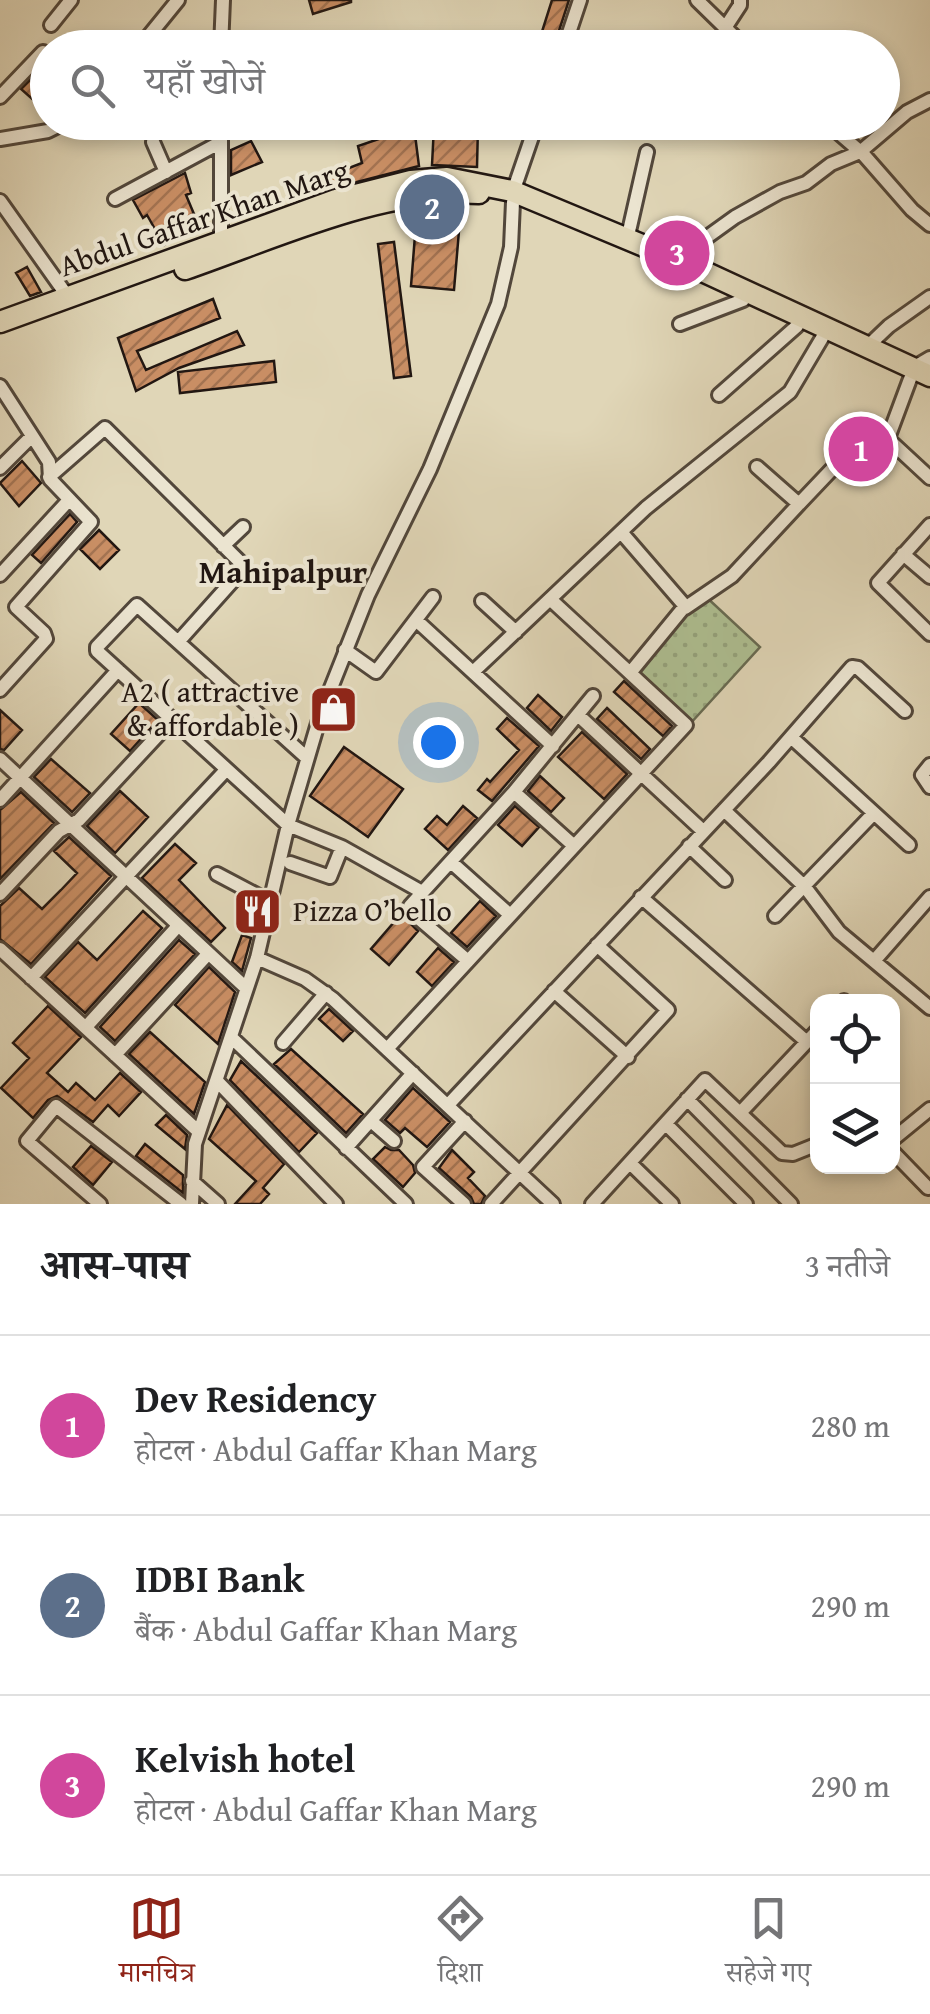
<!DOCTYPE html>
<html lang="hi">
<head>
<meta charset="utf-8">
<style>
	body { margin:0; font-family:"Gentium Book Plus","Noto Serif Devanagari",serif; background:#f6f6f6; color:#202124 }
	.controls { position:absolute; right:30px; bottom:30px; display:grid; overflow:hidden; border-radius:20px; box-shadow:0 5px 15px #0003 }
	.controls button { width:90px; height:90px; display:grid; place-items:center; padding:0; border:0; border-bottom:2px solid #e0e0e0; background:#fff; color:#202124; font:50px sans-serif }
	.you { position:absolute; left:438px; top:742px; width:35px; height:35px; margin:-25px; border:8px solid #fff; border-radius:50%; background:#1a73e8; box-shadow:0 0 0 15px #1a73e833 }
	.badge { display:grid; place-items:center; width:65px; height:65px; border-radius:50%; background:#8f2418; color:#fff; font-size:32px; font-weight:700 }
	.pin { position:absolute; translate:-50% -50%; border:5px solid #fff; box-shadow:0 2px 10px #0006 }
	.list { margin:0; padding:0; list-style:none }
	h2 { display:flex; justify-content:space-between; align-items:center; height:130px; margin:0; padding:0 40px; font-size:42px }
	h2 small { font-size:32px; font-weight:400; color:#757577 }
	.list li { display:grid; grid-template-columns:65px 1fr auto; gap:30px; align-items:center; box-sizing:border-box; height:180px; padding:0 40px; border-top:2px solid #e0e0e0 }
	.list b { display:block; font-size:38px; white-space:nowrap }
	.list p { margin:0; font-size:32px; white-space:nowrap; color:#757577 }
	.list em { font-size:32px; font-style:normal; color:#757577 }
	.icon { flex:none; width:55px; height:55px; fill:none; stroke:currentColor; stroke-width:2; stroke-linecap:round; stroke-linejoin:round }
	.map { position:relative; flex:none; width:930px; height:1204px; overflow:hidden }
	.search { position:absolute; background:#fff; box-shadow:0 5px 15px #0003; left:30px; right:30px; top:30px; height:110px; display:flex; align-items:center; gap:25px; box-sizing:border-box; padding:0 35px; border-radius:55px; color:#757577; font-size:38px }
	.sheet { height:670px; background:#fff }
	nav { display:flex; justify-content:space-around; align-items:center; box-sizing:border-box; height:140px; border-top:2px solid #e0e0e0; background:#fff; font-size:28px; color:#757577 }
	nav a { display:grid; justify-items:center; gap:5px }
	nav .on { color:#8f2418 }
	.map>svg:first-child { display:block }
	.grass { fill:url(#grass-dots); stroke:#686b52; stroke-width:2.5 }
	.building { fill:url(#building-hatch); stroke:#221712; stroke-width:2.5 }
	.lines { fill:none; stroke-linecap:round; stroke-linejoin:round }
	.minor-casing { stroke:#52473b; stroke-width:18 }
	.primary-casing { stroke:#221712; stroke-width:25 }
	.minor { stroke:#ebe4d0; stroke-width:12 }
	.primary { stroke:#e0d6b7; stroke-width:20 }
	.labels { text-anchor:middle; stroke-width:8; stroke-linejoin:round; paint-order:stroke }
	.street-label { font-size:30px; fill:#221712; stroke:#ebe4d0 }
	.poi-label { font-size:30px; fill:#221712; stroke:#ebe4d0; text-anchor:end }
	.neighbourhood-label { font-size:32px; font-weight:bold; fill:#221712; stroke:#ebe4d0 }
</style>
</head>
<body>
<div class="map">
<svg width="930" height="1204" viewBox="0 0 930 1204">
	<defs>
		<pattern id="grass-dots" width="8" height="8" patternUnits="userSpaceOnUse" patternTransform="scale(2.5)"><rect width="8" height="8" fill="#aebf92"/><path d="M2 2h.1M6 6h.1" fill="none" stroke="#95a37d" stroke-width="1.8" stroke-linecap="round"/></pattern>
		<pattern id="building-hatch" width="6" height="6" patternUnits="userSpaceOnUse" patternTransform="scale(2.5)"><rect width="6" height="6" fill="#c98e64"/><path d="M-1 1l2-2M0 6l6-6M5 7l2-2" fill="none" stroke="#a37351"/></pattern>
	</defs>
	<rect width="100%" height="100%" fill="#e0d6b7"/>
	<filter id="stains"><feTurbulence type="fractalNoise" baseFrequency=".002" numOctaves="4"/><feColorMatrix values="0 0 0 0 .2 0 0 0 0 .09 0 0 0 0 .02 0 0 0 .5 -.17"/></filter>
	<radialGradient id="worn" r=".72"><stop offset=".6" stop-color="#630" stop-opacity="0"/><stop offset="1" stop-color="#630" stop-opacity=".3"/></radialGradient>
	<!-- grass -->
	<path class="grass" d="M703,594L760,647L689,725L630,673Z"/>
	<!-- building -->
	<path class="building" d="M309,0H351V2L313,14Z
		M552,0H569L556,40L540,38Z
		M48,62V113L21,89Z
		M434,126H478L477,167L432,165Z
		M414,127L419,166L322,191L318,180L362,163L358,146Z
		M251,141L262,162L231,175V150Z
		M185,173L191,193L186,195L199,226L164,245L147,215L143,218L133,200Z
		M461,207L454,290L411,286L417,210Z
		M394,242L411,376L394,378L378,244Z
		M27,267L41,292L30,296L16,273Z
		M213,299L220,318L137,351L146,370L237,331L244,345L179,368L136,391L118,338Z
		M274,361L276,382L180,393L178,372Z
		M22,461L41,483L19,506L0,483Z
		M70,514L77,522L41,563L32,555Z
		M99,530L119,550L100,569L80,549Z
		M624,681L672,726L663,736L614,692Z
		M538,695L562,717L551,731L527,708Z
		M139,703L158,720L130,751L111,734Z
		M607,708L650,749L641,759L597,719Z
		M0,710L22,730L4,750L0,749Z
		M507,718L539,746L492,801L478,790L487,779L490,782L519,750L497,729Z
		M582,732L627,774L604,799L558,757Z
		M344,747L403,789L368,837L310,796Z
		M51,759L90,793L72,812L34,777Z
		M540,776L564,798L551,812L528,791Z
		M120,791L148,817L115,853L87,826Z
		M21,792L54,823L0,879V810Z
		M463,806L477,818L448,850L425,829L437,816L447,825Z
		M515,806L539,827L522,846L498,825Z
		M69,837L111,876L31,964L0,939V906L19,888L42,909L61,890L77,873L54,851Z
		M175,844L196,863L179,880L225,928L211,942L142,878Z
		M480,901L496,916L467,947L451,933Z
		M143,911L162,928L85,1013L45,977L78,942L97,960Z
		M401,914L418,931L389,965L371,949Z
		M242,935L251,938L242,971L232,962Z
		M179,940L195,954L115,1041L100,1027Z
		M438,948L454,962L432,986L417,972Z
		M209,967L235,992L218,1044L175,1005Z
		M48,1006L81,1037L47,1073L68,1092L76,1083L95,1100L120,1073L141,1092L119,1116L108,1105L93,1122L57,1096L48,1100L33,1118L1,1088L29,1058L13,1043Z
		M329,1009L353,1031L343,1041L319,1019Z
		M150,1032L205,1082L194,1114L129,1054Z
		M291,1049L363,1114L346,1133L274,1064Z
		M241,1061L317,1133L299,1152L230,1080Z
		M413,1088L450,1122L427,1147L405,1128L400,1133L385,1120Z
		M227,1105L284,1164L263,1188L269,1194L260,1204H235L256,1181L209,1139Z
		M166,1115L187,1135L185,1149L156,1125Z
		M145,1144L183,1175V1193L136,1156Z
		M91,1146L112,1162L93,1185L73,1167Z
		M385,1147L391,1150H399L413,1165L415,1173L403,1187L373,1159Z
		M452,1150L474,1172L468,1178L485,1196L481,1204H474L471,1197L439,1168Z"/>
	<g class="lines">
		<defs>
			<path id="minor" d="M697,0L746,48
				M51,25L71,0
				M725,28L740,5V0
				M139,48L178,0
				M221,48L223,0
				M564,48L580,0
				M0,97L43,52
				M221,122V240
				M826,122L863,154L912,210L930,225
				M0,139L48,131L66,122
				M153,142L166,172
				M513,192L537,122
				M115,199L221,142
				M0,201L68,297
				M627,240L647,152
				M685,263L703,240L735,217L780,192L806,183L831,164L860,152L907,112L930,100
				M680,324L743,300
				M867,347L889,326L930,297
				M913,368L930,358
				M0,386L49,462L50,479L91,522L16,607L44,633L46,639L0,690
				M719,395L797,326
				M888,438L910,379
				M757,467L799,504L871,428H876L930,478
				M0,468L32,436
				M49,477L105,428L245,567L178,642
				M930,525L878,583L930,634
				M223,546L243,527
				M903,554L930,577
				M0,575L69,500
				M550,599L630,673
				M482,601L516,632
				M685,608L732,576L799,504
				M416,620L553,746
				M345,650L376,672L433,597
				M473,672L646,508L790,392L822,338
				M578,715L703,831
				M791,737L909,845
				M307,758L137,605L97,647V651L288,825L342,847L422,892
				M0,759L246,988
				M930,765L922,775L930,787
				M514,792L573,845
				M0,800L118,670
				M724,810L805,887L839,932L930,1008
				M689,846L725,880
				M451,862L509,914
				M290,863L330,877L342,847
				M217,874L270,902
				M0,894L59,831L79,820L172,720
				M641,897L807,1042
				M775,916L874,813
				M0,949L199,1132
				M257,958L305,979L333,999L553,1204
				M467,960L410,911V906L514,792L593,696
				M874,961L930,897
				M31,978L226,770
				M554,991L628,1057
				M844,1002V1001
				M86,1027L178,926
				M232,1038L406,1204
				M283,1043L326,993
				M387,1049L686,725L630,673L685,606L621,532
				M115,1055L208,954
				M217,1081L336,1204
				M687,1099L791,1204
				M448,1105L769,762L852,667L858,668L905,711
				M740,1113L818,1030
				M371,1121L394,1141
				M666,1124L746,1204
				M892,1140L930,1109
				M346,1148L413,1073
				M892,1151L928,1188
				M631,1164L672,1204
				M192,1181L218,1204
				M100,1204L27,1141L56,1106L181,1204
				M192,1204L195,1144L257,958L288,825L321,713L368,595L430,469L498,304L511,247L513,202
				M464,1204L423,1167L465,1121
				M491,1204L668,1010L597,945
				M592,1204L705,1080L782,1153L793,1154L818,1144"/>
			<path id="primary" d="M185,269C275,238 383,187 479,193
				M0,322L336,200L411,181L447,178L512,191L685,263L930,376"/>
		</defs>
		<!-- minor casing -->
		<use href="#minor" class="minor-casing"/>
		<!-- primary casing -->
		<use href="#primary" class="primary-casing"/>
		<!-- minor -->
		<use href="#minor" class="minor"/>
		<!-- primary -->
		<use href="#primary" class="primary"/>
	</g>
	<!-- icons -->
	<defs>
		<symbol id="shop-square" viewBox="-11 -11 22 22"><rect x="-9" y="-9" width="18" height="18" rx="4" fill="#8f2418" stroke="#ebe4d0"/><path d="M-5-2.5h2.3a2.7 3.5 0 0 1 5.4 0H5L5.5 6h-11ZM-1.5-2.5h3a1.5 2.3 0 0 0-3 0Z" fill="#fff"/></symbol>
		<symbol id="restaurant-square" viewBox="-11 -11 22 22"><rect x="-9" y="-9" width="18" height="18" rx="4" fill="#8f2418" stroke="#ebe4d0"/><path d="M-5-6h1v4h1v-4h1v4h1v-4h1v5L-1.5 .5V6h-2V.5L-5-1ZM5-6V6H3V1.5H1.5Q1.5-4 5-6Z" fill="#fff"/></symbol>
	</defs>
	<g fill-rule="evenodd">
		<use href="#shop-square" x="306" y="682" width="55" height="55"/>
		<use href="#restaurant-square" x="230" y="884" width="55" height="55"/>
	</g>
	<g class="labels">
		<!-- street labels -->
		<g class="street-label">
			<text transform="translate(204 218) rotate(-19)" y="10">Abdul Gaffar Khan Marg</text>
		</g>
		<!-- poi labels -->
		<g class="poi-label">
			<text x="299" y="702">A2 ( attractive<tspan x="299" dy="34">&amp; affordable )</tspan></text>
			<text x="293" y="921" text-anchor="start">Pizza O’bello</text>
		</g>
		<!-- neighbourhood labels -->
		<g class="neighbourhood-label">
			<text x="283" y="583">Mahipalpur</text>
		</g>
	</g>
	<rect width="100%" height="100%" filter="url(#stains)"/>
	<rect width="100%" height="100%" fill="url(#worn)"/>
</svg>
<div class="controls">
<button><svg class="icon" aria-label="locate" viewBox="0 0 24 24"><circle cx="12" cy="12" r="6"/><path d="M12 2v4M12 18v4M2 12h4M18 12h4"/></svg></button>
<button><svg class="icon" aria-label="layers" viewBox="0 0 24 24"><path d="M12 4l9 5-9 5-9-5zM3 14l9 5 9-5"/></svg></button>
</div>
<div class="you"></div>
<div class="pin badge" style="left:861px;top:449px;background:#d1479c">1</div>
<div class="pin badge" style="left:432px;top:207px;background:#5c6f8a">2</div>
<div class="pin badge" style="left:677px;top:253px;background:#d1479c">3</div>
<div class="search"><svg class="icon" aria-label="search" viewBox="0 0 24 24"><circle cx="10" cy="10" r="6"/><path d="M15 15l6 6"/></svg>यहाँ खोजें</div>
</div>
<section class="sheet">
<h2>आस-पास<small>3 नतीजे</small></h2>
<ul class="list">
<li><span class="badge" style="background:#d1479c">1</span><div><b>Dev Residency</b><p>होटल · Abdul Gaffar Khan Marg</p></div><em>280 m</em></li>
<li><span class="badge" style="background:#5c6f8a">2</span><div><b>IDBI Bank</b><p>बैंक · Abdul Gaffar Khan Marg</p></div><em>290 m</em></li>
<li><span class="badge" style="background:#d1479c">3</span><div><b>Kelvish hotel</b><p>होटल · Abdul Gaffar Khan Marg</p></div><em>290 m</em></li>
</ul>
</section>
<nav>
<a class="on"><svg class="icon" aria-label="map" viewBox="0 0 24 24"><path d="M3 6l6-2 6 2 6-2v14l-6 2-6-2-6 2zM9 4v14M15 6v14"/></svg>मानचित्र</a>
<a><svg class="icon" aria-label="directions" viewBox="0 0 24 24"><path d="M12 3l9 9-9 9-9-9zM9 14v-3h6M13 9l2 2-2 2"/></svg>दिशा</a>
<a><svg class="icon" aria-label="saved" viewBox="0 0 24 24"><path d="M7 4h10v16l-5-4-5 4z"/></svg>सहेजे गए</a>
</nav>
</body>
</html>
